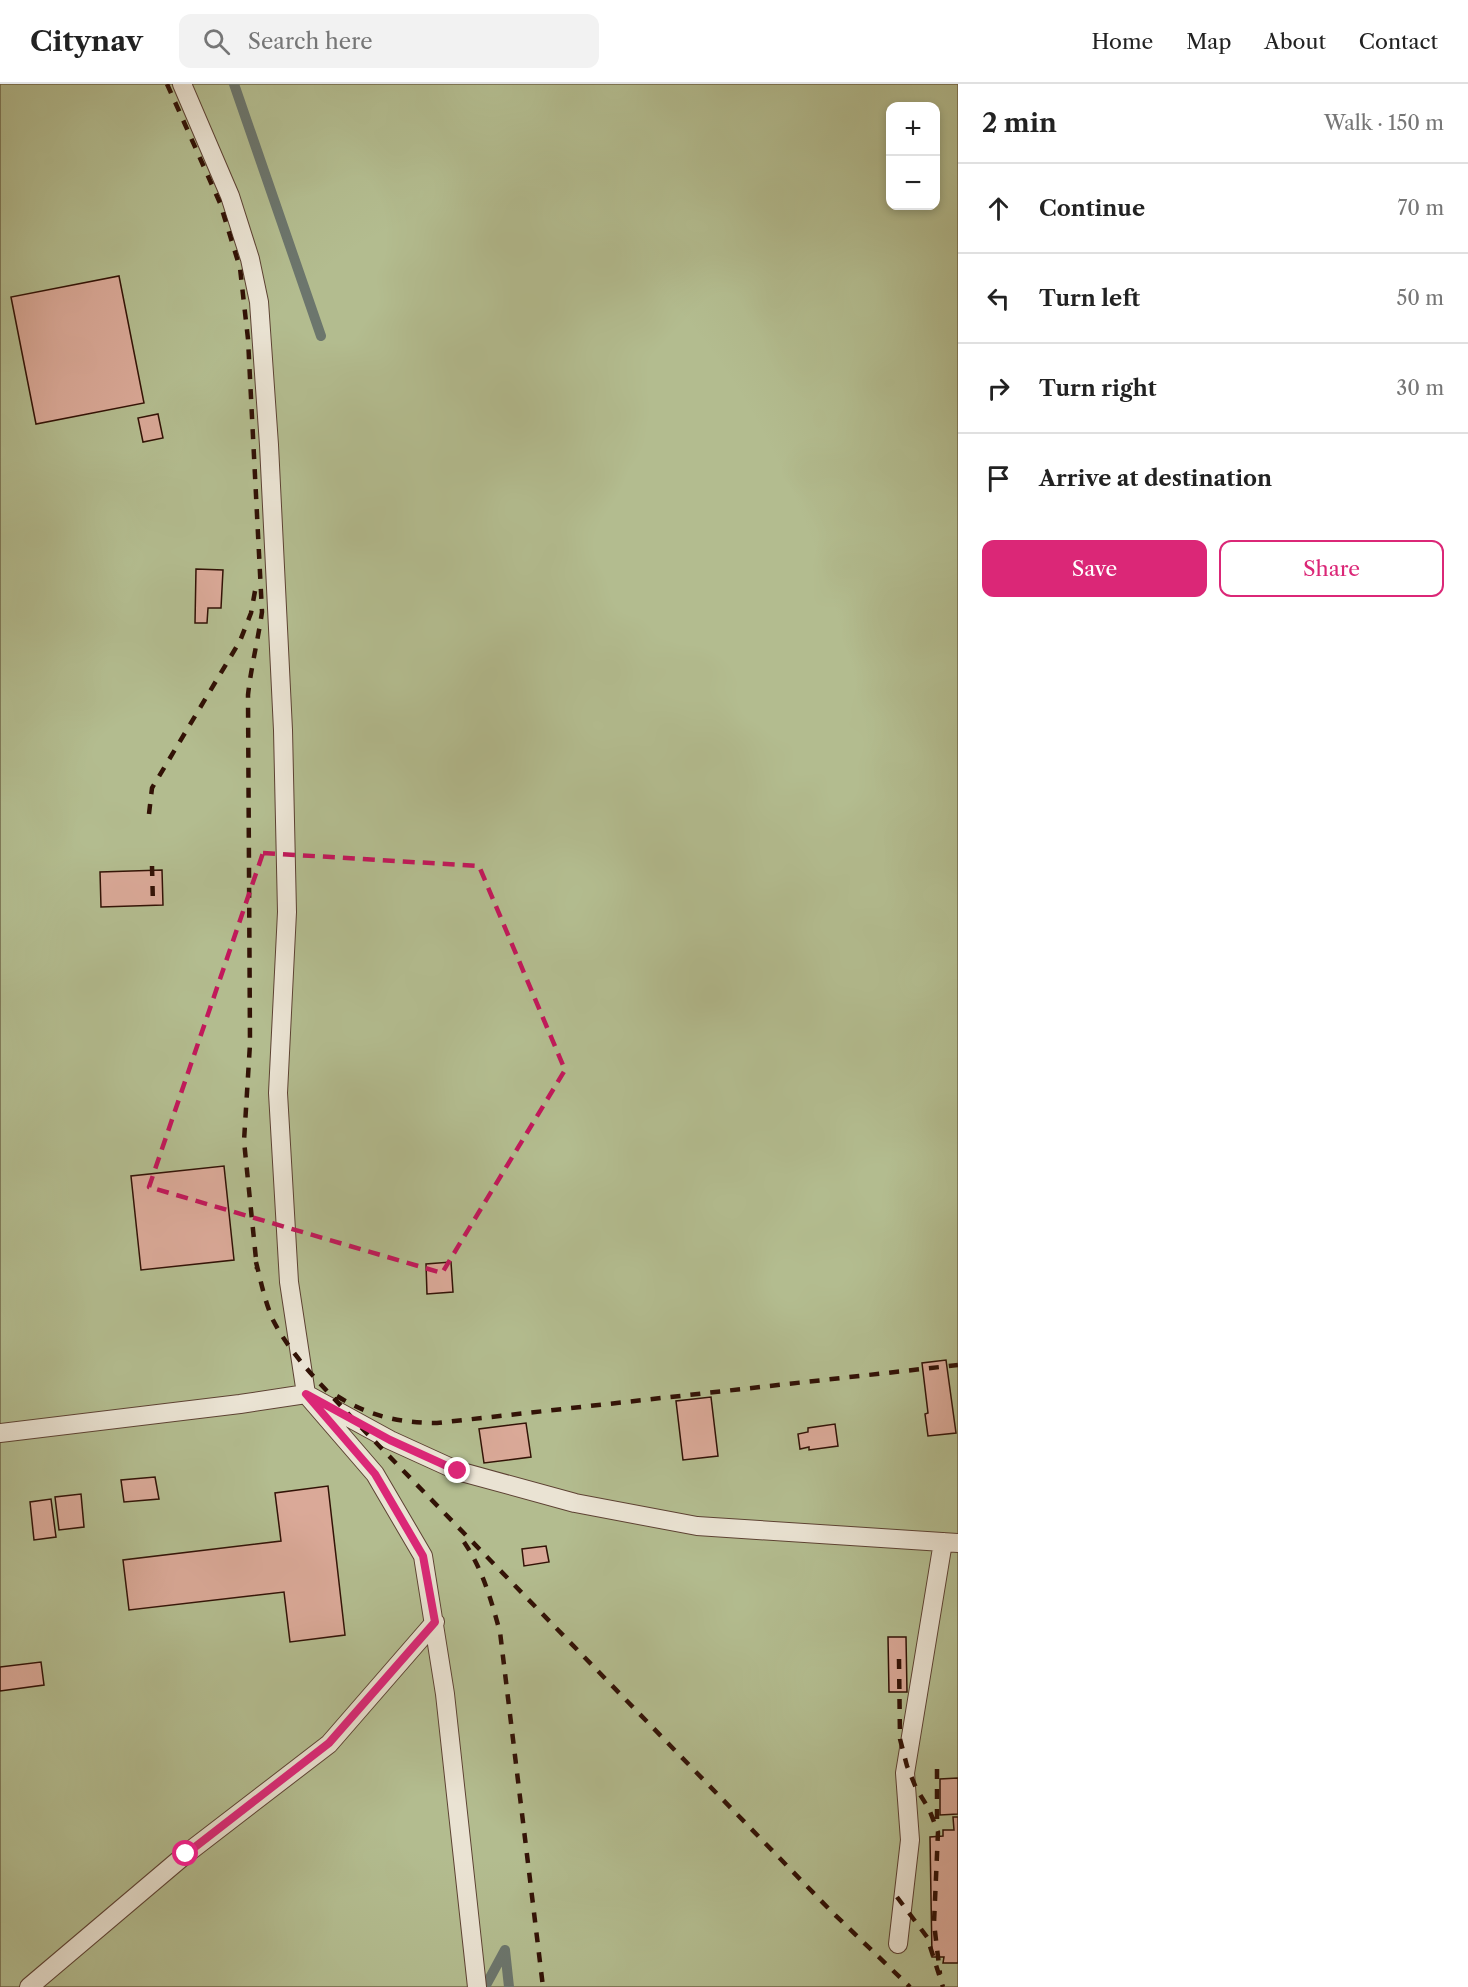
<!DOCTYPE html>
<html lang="en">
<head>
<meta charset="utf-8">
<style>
	body { margin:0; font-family:"Libre Caslon Text",serif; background:#f2f2f2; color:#222 }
	.controls { position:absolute; right:18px; top:18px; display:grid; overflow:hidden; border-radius:12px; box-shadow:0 3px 9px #0003 }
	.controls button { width:54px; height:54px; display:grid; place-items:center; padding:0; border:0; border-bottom:2px solid #e0e0e0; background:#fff; color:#222; font:30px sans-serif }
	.stop { position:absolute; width:18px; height:18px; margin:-14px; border:4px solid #db2777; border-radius:50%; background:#fff }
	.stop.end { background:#db2777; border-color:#fff; box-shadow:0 2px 6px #0008 }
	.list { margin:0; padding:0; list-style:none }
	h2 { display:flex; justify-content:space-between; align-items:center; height:78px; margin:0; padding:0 24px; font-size:26px }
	h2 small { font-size:20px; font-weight:400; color:#767676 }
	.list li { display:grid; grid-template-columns:39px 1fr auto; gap:18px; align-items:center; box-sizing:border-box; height:90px; padding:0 24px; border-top:2px solid #e0e0e0 }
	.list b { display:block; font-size:22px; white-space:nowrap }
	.list em { font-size:20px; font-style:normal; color:#767676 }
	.actions { display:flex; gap:12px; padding:18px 24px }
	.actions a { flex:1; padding:14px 0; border:2px solid #db2777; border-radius:12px; text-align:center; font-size:21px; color:#db2777 }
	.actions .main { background:#db2777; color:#fff }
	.icon { flex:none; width:33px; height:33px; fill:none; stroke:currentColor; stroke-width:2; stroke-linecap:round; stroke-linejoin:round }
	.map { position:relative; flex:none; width:958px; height:1903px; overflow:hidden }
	header { display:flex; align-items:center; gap:36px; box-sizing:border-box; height:84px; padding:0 30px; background:#fff; border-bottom:2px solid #e0e0e0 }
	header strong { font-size:28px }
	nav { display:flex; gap:33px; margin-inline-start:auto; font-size:21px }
	.search { width:420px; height:54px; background:#f2f2f2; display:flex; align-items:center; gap:15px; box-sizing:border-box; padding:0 21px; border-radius:12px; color:#767676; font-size:22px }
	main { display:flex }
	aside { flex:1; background:#fff }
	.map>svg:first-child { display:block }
	.green { fill:#b3bc8f; stroke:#72674a; stroke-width:1.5; fill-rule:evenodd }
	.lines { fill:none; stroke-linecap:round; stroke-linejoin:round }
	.stream { stroke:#6c766d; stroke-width:10 }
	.building { fill:#daa998; stroke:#321206; stroke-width:1.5 }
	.lane-casing { stroke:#5d4233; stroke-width:20 }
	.lane { stroke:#eae3d3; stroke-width:18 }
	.rail { stroke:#321206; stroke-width:4.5; stroke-dasharray:10 10; stroke-linecap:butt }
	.route { stroke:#db2777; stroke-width:8 }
	.marked { fill:none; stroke:#c2185b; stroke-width:4.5; stroke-dasharray:12 8; stroke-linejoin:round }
</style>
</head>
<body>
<header>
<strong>Citynav</strong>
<div class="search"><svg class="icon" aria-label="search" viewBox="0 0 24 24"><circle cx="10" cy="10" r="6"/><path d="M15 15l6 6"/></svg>Search here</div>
<nav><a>Home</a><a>Map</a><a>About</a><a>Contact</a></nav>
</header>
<main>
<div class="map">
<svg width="958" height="1903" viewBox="0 0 958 1903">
	<rect width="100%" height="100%" fill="#ded4bb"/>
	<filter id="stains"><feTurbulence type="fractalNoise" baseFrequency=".00333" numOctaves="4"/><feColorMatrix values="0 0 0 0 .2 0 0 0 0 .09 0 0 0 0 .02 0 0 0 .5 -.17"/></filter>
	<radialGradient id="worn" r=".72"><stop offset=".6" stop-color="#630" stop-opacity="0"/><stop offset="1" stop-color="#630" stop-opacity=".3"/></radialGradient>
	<!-- green -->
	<path class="green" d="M0,0H958V1903H0ZM890,22H936V122H890Z"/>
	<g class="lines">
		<!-- stream -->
		<path class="stream" d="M234,0L321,252
			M505,1866L509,1903
			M485,1903L505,1866"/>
	</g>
	<!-- building -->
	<path class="building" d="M119,192L144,319L36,340L11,213Z
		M158,330L163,354L143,358L138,334Z
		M196,485L223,486L221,524H208L207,539H195Z
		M162,786L163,821L101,823L100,788Z
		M224,1082L234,1176L141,1186L131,1092Z
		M451,1178L453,1208L427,1210L426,1180Z
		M946,1276L956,1349L928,1352L925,1330L928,1329L922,1279Z
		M711,1313L718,1372L683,1376L676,1317Z
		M526,1339L531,1373L484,1379L479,1345Z
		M835,1340L838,1362L809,1366V1363L800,1365L798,1350L808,1348V1344Z
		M155,1393L159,1415L124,1418L121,1396Z
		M328,1402L345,1551L290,1558L284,1508L129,1526L123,1476L281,1457L275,1409Z
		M81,1410L84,1443L59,1446L55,1413Z
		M51,1415L56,1453L34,1456L30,1418Z
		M546,1462L549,1478L524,1482L522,1465Z
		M888,1553H906L907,1608H889Z
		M41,1578L44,1601L0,1607V1583Z
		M958,1694V1730L940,1731V1695Z
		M953,1733H958V1879H943L944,1873H932L930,1753L943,1752V1746H954Z"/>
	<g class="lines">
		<defs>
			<path id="lane" d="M182,0L230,112L250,175L259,218L269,361L283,646L287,828L278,1009L289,1198L306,1310L375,1390L423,1472L445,1610L477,1903
				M0,1349L240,1320L306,1310L390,1356L458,1387L575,1419L697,1442L958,1459
				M898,1860L910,1756L905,1689L943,1458
				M29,1903L186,1770L329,1660L435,1538"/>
		</defs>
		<!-- lane casing -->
		<use href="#lane" class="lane-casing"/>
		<!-- lane -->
		<use href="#lane" class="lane"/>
		<!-- rail -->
		<path class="rail" d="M167,0L220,119L240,184L248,255L262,528C258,556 251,583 248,611L250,960L244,1057L257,1185
			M149,730L152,704L240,557L251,529L255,507
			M152,782L153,821
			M256,1178C261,1198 265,1218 273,1236C293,1275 326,1305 355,1337L831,1827L910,1903
			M337,1312C369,1332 400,1339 437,1339L958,1281
			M464,1458C483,1486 491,1516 500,1548L543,1903
			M899,1575L900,1655L907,1682L916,1704L929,1725L938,1748L934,1839L940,1890
			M937,1685V1739
			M897,1813L927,1853L943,1903"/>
	</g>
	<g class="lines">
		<!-- route -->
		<path class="route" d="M186,1770L329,1659L435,1538L423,1472L375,1390L306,1310L390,1356L458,1387"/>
	</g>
	<!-- marked area -->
	<path class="marked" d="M263,769L479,782L565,986L442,1189L149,1103Z"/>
	<rect width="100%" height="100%" filter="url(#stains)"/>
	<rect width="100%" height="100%" fill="url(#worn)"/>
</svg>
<div class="controls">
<button>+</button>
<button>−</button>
</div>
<div class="stop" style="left:186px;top:1770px"></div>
<div class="stop end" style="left:458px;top:1387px"></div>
</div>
<aside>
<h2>2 min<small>Walk · 150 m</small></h2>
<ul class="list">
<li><svg class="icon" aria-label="ahead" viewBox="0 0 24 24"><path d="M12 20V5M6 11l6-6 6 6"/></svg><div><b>Continue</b></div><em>70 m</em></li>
<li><svg class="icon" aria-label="left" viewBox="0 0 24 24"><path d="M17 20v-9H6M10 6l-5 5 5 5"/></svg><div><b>Turn left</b></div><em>50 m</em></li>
<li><svg class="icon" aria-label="right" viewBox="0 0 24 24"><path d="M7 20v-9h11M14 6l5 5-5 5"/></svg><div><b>Turn right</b></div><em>30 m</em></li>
<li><svg class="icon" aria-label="arrive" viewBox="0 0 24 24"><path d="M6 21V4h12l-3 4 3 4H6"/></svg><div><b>Arrive at destination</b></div></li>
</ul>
<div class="actions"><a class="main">Save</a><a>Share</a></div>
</aside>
</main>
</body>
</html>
